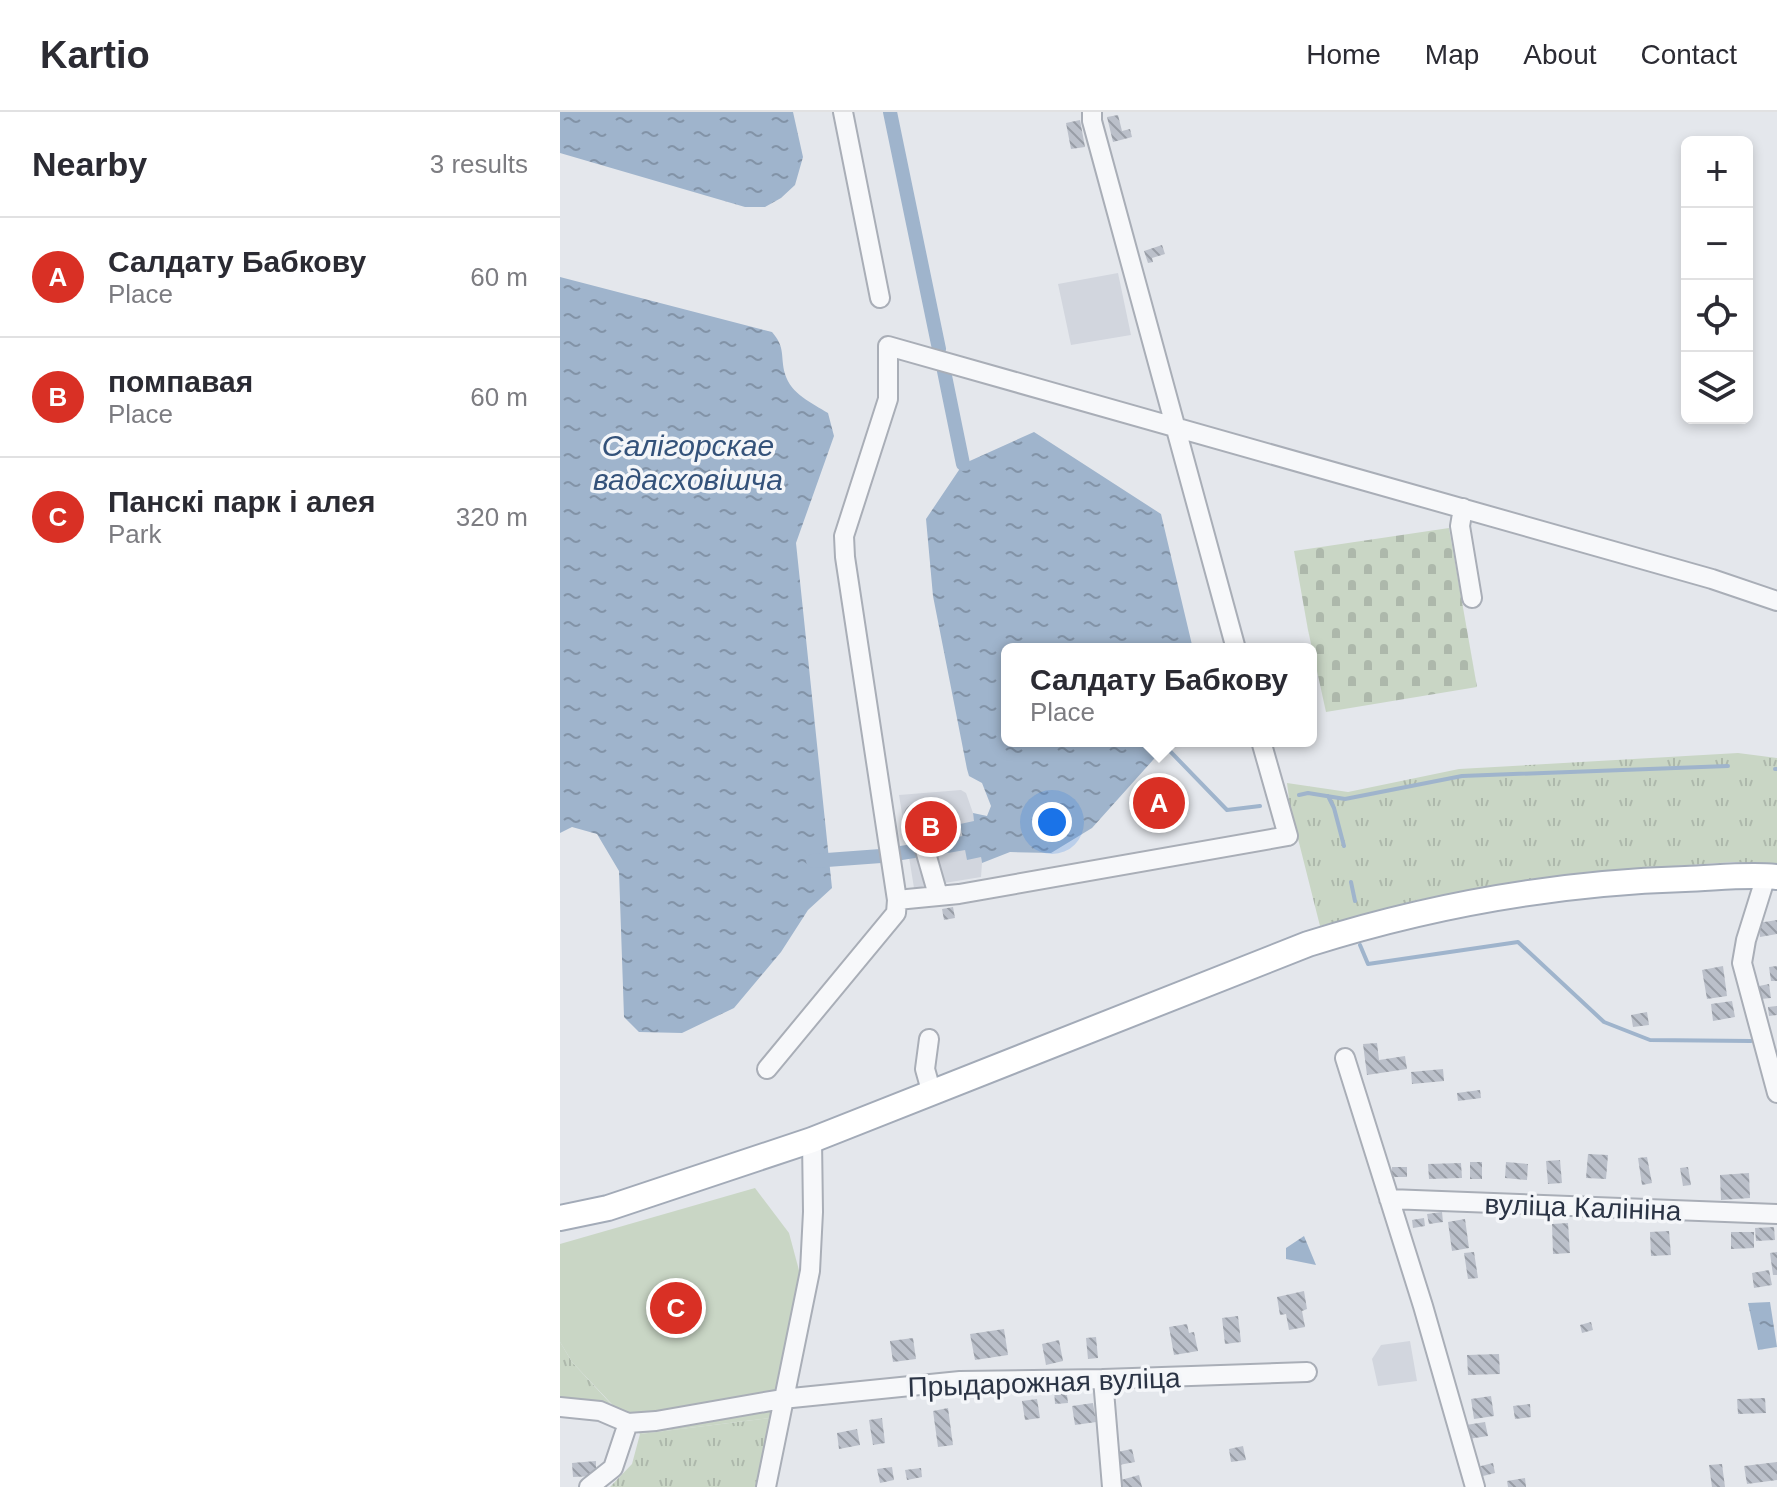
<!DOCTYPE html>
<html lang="en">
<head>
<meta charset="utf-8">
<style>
	body { margin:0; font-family:Arial,sans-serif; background:#f2f2f3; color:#2b2b33 }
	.controls { position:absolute; right:24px; top:24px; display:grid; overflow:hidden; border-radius:12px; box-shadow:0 4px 12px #0003 }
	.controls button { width:72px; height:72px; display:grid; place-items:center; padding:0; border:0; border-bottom:2px solid #e1e1e2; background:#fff; color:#2b2b33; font:40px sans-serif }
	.you { position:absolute; left:492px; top:710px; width:28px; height:28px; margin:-20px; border:6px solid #fff; border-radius:50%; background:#1a73e8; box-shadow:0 0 0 12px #1a73e833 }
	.badge { display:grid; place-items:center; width:52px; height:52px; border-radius:50%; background:#d93025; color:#fff; font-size:26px; font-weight:700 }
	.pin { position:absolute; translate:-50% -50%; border:4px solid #fff; box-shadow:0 2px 8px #0006 }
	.popup { position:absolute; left:441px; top:531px; width:316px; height:104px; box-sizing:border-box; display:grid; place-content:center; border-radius:12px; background:#fff; filter:drop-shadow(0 2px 6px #0005); font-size:26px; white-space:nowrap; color:#7c7c81 }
	.popup b { font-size:30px; color:#2b2b33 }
	.popup::after { content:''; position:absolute; left:50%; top:100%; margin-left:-16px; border:16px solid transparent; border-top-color:#fff }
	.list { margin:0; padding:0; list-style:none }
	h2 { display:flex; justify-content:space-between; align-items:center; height:104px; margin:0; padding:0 32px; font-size:34px }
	h2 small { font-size:26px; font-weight:400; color:#7c7c81 }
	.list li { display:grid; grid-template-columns:52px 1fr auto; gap:24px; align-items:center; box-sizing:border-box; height:120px; padding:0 32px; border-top:2px solid #e1e1e2 }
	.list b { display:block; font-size:30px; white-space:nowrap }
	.list p { margin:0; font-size:26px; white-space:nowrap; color:#7c7c81 }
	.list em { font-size:26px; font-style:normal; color:#7c7c81 }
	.icon { flex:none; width:44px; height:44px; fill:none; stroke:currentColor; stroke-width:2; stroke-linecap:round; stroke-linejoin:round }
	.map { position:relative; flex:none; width:1217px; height:1375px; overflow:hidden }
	header { display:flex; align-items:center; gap:48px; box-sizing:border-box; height:112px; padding:0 40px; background:#fff; border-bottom:2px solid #e1e1e2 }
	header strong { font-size:38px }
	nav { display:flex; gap:44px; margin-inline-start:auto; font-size:28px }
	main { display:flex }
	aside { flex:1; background:#fff }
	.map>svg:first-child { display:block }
	.built { fill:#d2d6de }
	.grass { fill:url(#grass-tufts) }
	.cemetery { fill:url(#cemetery-stones) }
	.park { fill:#c9d6c5 }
	.water { fill:url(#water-ripples) }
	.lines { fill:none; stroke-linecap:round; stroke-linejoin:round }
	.stream { stroke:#9fb4cc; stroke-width:4 }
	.canal { stroke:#9fb4cc; stroke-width:14 }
	.building { fill:url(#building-back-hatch) }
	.minor-casing { stroke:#a9aeb7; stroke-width:22 }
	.major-casing { stroke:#a3abb8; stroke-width:28 }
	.minor { stroke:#f7f8fa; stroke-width:18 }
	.major { stroke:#fff; stroke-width:24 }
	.labels { text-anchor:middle; stroke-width:7; stroke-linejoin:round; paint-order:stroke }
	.street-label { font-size:28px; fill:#2b3445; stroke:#f4f6f9 }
	.water-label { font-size:30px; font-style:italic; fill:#34527a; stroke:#f4f6f9 }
</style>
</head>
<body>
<header>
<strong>Kartio</strong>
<nav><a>Home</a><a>Map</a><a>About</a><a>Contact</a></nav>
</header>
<main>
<aside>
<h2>Nearby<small>3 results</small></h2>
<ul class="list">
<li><span class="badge">A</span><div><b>Салдату Бабкову</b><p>Place</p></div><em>60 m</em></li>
<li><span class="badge">B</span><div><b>помпавая</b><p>Place</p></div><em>60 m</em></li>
<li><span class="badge">C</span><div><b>Панскі парк і алея</b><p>Park</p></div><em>320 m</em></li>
</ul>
</aside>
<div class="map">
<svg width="1217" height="1375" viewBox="0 0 1217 1375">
	<defs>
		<pattern id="grass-tufts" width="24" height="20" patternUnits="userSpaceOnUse" patternTransform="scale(2)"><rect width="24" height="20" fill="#c9d6c5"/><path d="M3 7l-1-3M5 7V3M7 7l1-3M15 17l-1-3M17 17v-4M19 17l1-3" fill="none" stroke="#adb8ab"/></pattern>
		<pattern id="cemetery-stones" width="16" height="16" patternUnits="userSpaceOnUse" patternTransform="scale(2)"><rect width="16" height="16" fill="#c9d6c5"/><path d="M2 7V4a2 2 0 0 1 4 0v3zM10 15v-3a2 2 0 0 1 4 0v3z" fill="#adb8ab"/></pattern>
		<pattern id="water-ripples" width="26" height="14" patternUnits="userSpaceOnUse" patternTransform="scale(2)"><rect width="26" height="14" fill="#9fb4cc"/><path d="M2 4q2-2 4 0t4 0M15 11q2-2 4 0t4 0" fill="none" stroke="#8293a7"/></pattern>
		<pattern id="building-back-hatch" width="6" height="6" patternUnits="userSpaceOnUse" patternTransform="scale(2)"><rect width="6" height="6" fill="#bbc0ca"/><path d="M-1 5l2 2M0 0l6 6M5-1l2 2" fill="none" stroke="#989da6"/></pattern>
	</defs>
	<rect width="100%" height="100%" fill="#e4e7ec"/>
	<!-- built -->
	<path class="built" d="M558,161L571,223L511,233L498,172Z
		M401,678L406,681L413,701L422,751L421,765L354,776L339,683Z
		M850,1229L857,1269L818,1274L812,1247L821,1233Z"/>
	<!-- grass -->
	<path class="grass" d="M1178,641L1217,646V753L1174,750L1026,760L857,788L760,814L730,695L727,671L788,680L899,657Z
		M0,1230L12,1250L51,1292L0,1288Z
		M210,1306L196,1375H50L72,1352L80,1322Z"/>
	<!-- cemetery -->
	<path class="cemetery" d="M889,416L917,575L766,600L748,518L734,439Z"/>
	<!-- park -->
	<path class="park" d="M195,1076L229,1121L240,1162L210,1306L80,1322L12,1250L0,1230V1132Z"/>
	<!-- water -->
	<path class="water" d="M0,0H233L243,45L235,73L221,86L205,95H185L0,41Z
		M0,165L212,220C226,236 220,244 225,262C231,282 252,291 268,301L274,324L236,431L272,776L248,798L221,840L174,896L122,921L79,920L64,905L59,759L37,722L12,715L0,721Z
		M474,320L601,402L633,537H447V629H610L532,716L491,741L450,740L422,751L421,745L407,748L400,712L414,709L413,701L427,704L431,694L422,671L409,664L407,657L373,484L366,407L403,352Z
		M744,1124L756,1153L726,1147V1136Z
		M1210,1190L1217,1235L1198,1238L1188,1191Z"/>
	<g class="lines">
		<!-- stream -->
		<path class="stream" d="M605,634L667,698L700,694
			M1215,657H1217
			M739,683L748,681L785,687L902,664L1168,654
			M768,684L774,696L784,734
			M791,770L795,789
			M800,833L808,852L958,830L1044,910L1090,928L1191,929"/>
		<!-- canal -->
		<path class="canal" d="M330,0L379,237
			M384,259L403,352
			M375,736L404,731
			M341,741L354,739
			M253,749L321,744"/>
	</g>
	<!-- building -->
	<path class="building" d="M558,3L562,19L570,17L572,25L553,30L547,5Z
		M520,8L525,35L511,37L506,11Z
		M602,133L605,142L592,146L593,150L588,151L584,139Z
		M376,708L378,720L366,722L364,710Z
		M393,795L395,806L384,808L382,797Z
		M1217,808V822L1200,825L1198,811Z
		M1163,854L1167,884L1147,887L1142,858Z
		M1217,854V869H1211L1209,855Z
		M1209,872L1211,886L1201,887L1199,874Z
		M1172,889L1175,905L1153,909L1151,892Z
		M1217,894V903L1209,904L1208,895Z
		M1087,900L1089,913L1073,915L1071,903Z
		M817,931L819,948L845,944L847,957L807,963L803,932Z
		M883,957L884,969L852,972L851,960Z
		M920,978L921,986L898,989L897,981Z
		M1028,1042L1048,1043L1046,1067L1026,1066Z
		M1087,1045L1092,1071L1082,1073L1078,1046Z
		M1000,1048L1002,1071L988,1072L986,1049Z
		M910,1050H922V1067H910Z
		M946,1050L968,1052L967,1068L945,1066Z
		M901,1051L902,1066L869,1067L868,1052Z
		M832,1055H847V1065H832Z
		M1128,1055L1131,1073L1123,1074L1120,1056Z
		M1189,1061L1190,1086L1161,1088L1160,1063Z
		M882,1100L883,1110L869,1112L867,1102Z
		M864,1106L865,1114L853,1116L852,1108Z
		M905,1107L909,1136L892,1139L888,1110Z
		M1008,1111L1010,1141L993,1142L992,1112Z
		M1214,1115L1215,1128L1196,1129L1195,1116Z
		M1109,1119L1111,1143L1091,1144L1090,1120Z
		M1171,1120H1194V1136L1171,1137Z
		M914,1140L918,1166L908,1167L904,1141Z
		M1217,1140V1163H1213L1210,1141Z
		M1209,1158L1212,1173L1194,1176L1192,1161Z
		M744,1179L747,1197L742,1199L745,1215L729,1218L726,1202L720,1203L717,1185Z
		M678,1204L681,1230L665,1232L662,1206Z
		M1031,1210L1033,1218L1022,1221L1020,1213Z
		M627,1212L629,1221L634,1220L638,1239L614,1243L609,1215Z
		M444,1217L448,1243L415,1248L410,1222Z
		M536,1225L538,1246L528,1247L526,1226Z
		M353,1226L356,1247L333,1250L330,1229Z
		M499,1228L503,1249L486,1253L482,1232Z
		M939,1242L940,1262L908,1263L907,1243Z
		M506,1275L508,1291L495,1292L494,1276Z
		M931,1284L934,1304L914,1307L911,1287Z
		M1205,1286L1206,1301L1178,1302L1177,1287Z
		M477,1287L480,1306L465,1308L462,1289Z
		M533,1291L536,1310L515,1313L512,1294Z
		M970,1292L971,1305L955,1307L953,1294Z
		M388,1296L393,1333L378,1335L373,1299Z
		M322,1306L325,1331L313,1333L309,1308Z
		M925,1310L928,1324L908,1327L906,1313Z
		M297,1317L300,1333L279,1337L277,1321Z
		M683,1334L686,1348L671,1350L669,1337Z
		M572,1337L575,1350L559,1353L557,1340Z
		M36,1349V1364L13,1365L12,1351Z
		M1217,1350V1368L1187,1372L1184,1354Z
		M933,1351L935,1361L919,1365L917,1355Z
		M1162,1352L1165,1375H1152L1149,1353Z
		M332,1355L334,1368L320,1371L317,1357Z
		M361,1356L362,1365L347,1368L345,1358Z
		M579,1363L582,1375H562L561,1368Z
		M965,1366L966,1375H948L947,1369Z"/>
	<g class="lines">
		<defs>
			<path id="minor" d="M283,0L320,186
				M532,0V9L676,537
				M903,396L900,414L912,486
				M701,629L728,724L399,782L337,788L285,445L284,424L328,287V234L1152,467L1217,489
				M355,703L378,783
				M1206,764L1186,828L1182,851L1217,981
				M369,927L365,957L372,982
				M785,946L863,1194L915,1375
				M207,957L336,801L337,788
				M829,1087L1217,1102
				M543,1267L552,1375
				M0,1295L40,1299L68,1311L96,1309L222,1287L400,1269L543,1267L747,1260
				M29,1375L53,1356L68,1311
				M206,1375L250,1159L253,1100L252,1028"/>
			<path id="major" d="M0,1106L48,1096L252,1028L748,832C871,793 996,771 1125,767C1156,766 1187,762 1217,765"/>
		</defs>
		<!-- minor casing -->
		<use href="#minor" class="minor-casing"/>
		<!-- major casing -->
		<use href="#major" class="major-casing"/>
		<!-- minor -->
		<use href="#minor" class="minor"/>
		<!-- major -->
		<use href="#major" class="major"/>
	</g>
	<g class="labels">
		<!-- street labels -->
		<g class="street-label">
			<text transform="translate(1023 1095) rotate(2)" y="10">вуліца Калініна</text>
			<text transform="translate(484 1270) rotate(-2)" y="10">Прыдарожная вуліца</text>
		</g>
		<!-- water labels -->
		<g class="water-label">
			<text x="128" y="344">Салігорскае<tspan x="128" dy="34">вадасховішча</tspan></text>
		</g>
	</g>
</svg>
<div class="controls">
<button>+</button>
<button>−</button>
<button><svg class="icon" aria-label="locate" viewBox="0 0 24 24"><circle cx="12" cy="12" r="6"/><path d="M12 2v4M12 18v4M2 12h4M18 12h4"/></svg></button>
<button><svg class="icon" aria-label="layers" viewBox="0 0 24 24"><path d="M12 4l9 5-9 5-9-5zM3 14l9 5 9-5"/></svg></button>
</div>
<div class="you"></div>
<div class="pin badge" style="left:599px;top:691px">A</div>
<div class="popup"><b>Салдату Бабкову</b>Place</div>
<div class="pin badge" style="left:371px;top:715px">B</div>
<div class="pin badge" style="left:116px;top:1196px">C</div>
</div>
</main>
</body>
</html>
